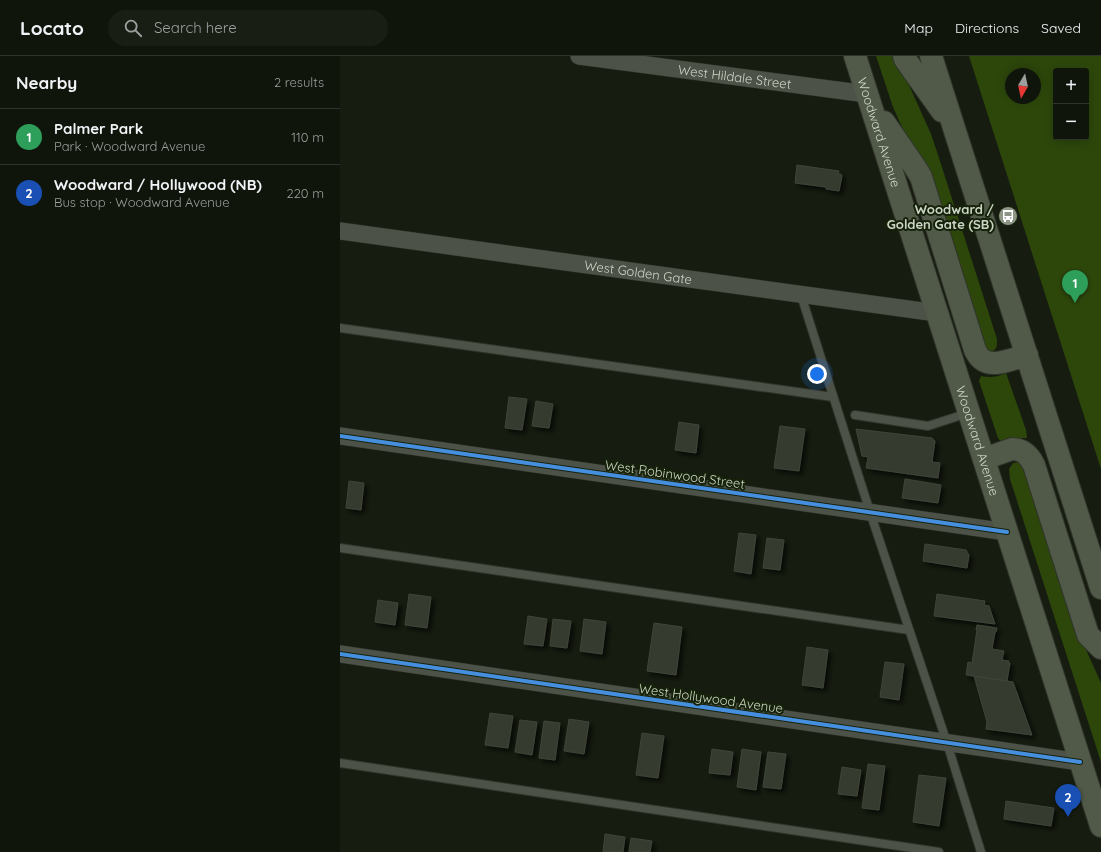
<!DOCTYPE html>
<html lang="en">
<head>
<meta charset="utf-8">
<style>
	body { margin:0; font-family:Quicksand,sans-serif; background:#191e15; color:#f1f3f6 }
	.controls { position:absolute; right:12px; top:12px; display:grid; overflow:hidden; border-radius:4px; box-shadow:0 2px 10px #0003 }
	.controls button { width:36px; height:36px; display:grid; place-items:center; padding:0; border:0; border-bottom:1px solid #30342d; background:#10150c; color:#f1f3f6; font:20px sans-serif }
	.compass { position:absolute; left:665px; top:12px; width:36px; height:36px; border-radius:50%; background:#10150c; box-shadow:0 2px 10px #0003; rotate:189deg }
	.you { position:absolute; left:477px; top:318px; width:14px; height:14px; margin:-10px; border:3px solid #fff; border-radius:50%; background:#1a73e8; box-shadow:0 0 0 6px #1a73e833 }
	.badge { display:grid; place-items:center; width:26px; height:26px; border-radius:50%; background:#8d9586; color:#fff; font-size:13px; font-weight:700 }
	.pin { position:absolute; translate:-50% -33px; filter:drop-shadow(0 1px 2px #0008) }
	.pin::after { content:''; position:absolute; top:21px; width:14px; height:12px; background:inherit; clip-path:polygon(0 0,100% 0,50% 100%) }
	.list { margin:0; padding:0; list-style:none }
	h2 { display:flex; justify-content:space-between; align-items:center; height:52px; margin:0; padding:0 16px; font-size:17px }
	h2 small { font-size:13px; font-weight:400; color:#9c9f9d }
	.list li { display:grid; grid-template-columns:26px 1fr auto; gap:12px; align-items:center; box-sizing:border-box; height:56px; padding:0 16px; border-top:1px solid #30342d }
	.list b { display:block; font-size:15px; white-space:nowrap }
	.list p { margin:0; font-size:13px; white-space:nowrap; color:#9c9f9d }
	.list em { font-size:13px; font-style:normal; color:#9c9f9d }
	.icon { flex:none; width:22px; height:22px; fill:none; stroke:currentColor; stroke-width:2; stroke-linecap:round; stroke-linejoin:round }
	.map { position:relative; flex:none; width:761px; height:796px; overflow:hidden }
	header { display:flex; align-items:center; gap:24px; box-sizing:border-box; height:56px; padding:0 20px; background:#10150c; border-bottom:1px solid #30342d }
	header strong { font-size:19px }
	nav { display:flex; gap:22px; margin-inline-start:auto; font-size:14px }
	.search { width:280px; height:36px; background:#191e15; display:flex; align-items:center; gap:10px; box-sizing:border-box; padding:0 14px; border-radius:22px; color:#9c9f9d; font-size:15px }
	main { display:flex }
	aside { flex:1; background:#10150c }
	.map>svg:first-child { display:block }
	.green { fill:#2d470b; fill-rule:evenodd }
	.building { fill:#353b2d; stroke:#3f453a; filter:url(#shadow) }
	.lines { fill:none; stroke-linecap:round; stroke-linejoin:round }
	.service-casing { stroke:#30342b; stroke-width:10 }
	.minor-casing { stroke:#30342b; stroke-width:18 }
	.primary-casing { stroke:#30342b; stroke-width:24 }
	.service { stroke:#4d5249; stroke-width:8 }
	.minor { stroke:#4d5249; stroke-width:17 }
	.primary { stroke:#515948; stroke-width:22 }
	.cycleway-casing { stroke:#16220a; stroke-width:6 }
	.cycleway { stroke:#468fdf; stroke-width:4 }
	.labels { text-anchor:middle; stroke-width:4; stroke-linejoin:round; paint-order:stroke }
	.street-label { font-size:13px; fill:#cdd6c6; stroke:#16220a }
	.poi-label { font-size:13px; font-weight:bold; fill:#cdd6c6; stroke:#16220a; text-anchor:end }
</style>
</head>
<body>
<header>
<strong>Locato</strong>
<div class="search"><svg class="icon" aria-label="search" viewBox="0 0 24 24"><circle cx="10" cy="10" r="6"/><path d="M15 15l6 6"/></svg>Search here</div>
<nav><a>Map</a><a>Directions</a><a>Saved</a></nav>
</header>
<main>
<aside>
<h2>Nearby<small>2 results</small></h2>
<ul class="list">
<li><span class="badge" style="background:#2e9e5b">1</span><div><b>Palmer Park</b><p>Park · Woodward Avenue</p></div><em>110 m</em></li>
<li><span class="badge" style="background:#1a4fb4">2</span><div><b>Woodward / Hollywood (NB)</b><p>Bus stop · Woodward Avenue</p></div><em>220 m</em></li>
</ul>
</aside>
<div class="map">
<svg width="761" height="796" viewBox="0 0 761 796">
	<defs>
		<filter id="shadow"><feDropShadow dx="3.5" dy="3.5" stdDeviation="2" flood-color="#0009"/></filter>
	</defs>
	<rect width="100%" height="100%" fill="#161c10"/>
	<!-- green -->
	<path class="green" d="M536,0H559L568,27L591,78L600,105L657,283C657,291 657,294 649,297L642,293L586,125L553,51Z
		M629,0H761V413ZM716,15H746V81H716ZM671,18H695V42H671Z
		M666,317L686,374L687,382H671L661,386L658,382L639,325L641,320C650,322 658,321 666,317Z
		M680,406L685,408L743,587L761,627V706L670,423L669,413L673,407Z"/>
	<!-- building -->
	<path class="building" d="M457,109L499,115L498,118H501L502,120L499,135L486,133V131L455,127Z
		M169,341L187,343L182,374L165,372Z
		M196,345L213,348L209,372L192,370Z
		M339,366L359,369L356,397L335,394Z
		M440,370L465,373L459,415L434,412Z
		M516,373L592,382L595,385L592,406L600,407L598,422L526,412L528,401L522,400Z
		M565,423L601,429L598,447L562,442Z
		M9,425L24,427L21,454L6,452Z
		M399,477L416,479L411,518L394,515Z
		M427,482L444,484L440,514L423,512Z
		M585,488L626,494L629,499L627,512L583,505Z
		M69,538L91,541L87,572L65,569Z
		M597,538L645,545L644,549L649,550L655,568L594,560Z
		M38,544L58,547L55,569L35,566Z
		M188,560L207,563L203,590L184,588Z
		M213,563L231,565L227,592L210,590Z
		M244,563L266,566L262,598L240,595Z
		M314,567L342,571L336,619L307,615Z
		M637,569L657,572L656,576H655L652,593L664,595L662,604L669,605L668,607H670L667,625L626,619L628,606L632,607L637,574H636Z
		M467,591L488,594L483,632L462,629Z
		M545,606L564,608L559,644L540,641Z
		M634,620L673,626L692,679L646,673L647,666Z
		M150,657L173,660L168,692L145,689Z
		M229,663L249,666L244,698L224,695Z
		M180,664L197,666L192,699L175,696Z
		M204,665L220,667L215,704L199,702Z
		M302,677L324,680L318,722L296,719Z
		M372,693L393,696L390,719L369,717Z
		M402,693L421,696L416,734L397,731Z
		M428,696L446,698L441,733L423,731Z
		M528,708L545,710L539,754L522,752Z
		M502,711L521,714L517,740L498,738Z
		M579,719L606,722L599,770L573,766Z
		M666,745L714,752L711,770L664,763Z
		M265,778L285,781L283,796H263Z
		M291,782L312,785L310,796H289Z"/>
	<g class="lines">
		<defs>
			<path id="service" d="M461,239L530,456L607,687L641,796
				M0,272L493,341
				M515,359L588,370L628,357
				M0,492L569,574
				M0,707L599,796"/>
			<g id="minor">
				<path id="s1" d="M239,0L527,38"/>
				<path id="s2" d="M0,175L597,257"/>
				<path d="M0,380L667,476"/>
				<path d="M0,598L740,706"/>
			</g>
			<g id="primary">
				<path id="s3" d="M515,0L761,770"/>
				<path d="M564,0L565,3L602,55"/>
				<path d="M591,0L761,532"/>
				<path d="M544,66L575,111L581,121L635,294C637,298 639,302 643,304C654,312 675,302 687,299"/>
				<path d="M644,403L672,393C683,393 689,399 694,409L748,579L761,592"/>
			</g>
		</defs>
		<!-- service casing -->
		<use href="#service" class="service-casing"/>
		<!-- minor casing -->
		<use href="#minor" class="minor-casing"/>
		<!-- primary casing -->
		<use href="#primary" class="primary-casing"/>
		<!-- service -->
		<use href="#service" class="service"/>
		<!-- minor -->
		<use href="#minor" class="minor"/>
		<!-- primary -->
		<use href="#primary" class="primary"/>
		<defs>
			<path id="cycleway" d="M0,380L667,476
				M0,598L740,706"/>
		</defs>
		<!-- cycleway casing -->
		<use href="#cycleway" class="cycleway-casing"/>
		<!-- cycleway -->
		<use href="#cycleway" class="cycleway"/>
	</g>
	<!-- icons -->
	<defs>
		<symbol id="bus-disc" viewBox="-11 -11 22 22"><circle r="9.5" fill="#8d9586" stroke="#16220a"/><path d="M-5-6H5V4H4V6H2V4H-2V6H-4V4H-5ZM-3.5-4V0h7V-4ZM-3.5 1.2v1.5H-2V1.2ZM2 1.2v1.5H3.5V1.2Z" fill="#fff"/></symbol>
	</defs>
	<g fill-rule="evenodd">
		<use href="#bus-disc" x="657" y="149" width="22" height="22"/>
	</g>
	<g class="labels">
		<!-- street labels -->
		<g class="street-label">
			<text dy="5" stroke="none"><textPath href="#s1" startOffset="157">West Hildale Street</textPath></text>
			<text dy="5" stroke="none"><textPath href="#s3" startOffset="80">Woodward Avenue</textPath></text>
			<text dy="5" stroke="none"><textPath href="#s2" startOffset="301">West Golden Gate</textPath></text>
			<text dy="5" stroke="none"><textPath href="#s3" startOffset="404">Woodward Avenue</textPath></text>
			<text transform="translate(335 418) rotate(8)" y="5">West Robinwood Street</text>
			<text transform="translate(371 642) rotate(8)" y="5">West Hollywood Avenue</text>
		</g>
		<!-- poi labels -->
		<g class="poi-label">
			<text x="654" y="158">Woodward /<tspan x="654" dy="15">Golden Gate (SB)</tspan></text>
		</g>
	</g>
</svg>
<div class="controls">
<button>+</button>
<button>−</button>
</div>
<svg class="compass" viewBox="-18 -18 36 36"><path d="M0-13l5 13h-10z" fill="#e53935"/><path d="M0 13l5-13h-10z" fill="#9c9f9d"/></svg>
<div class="you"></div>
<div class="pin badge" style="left:735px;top:247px;background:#2e9e5b">1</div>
<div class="pin badge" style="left:728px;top:761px;background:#1a4fb4">2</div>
</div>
</main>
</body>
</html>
